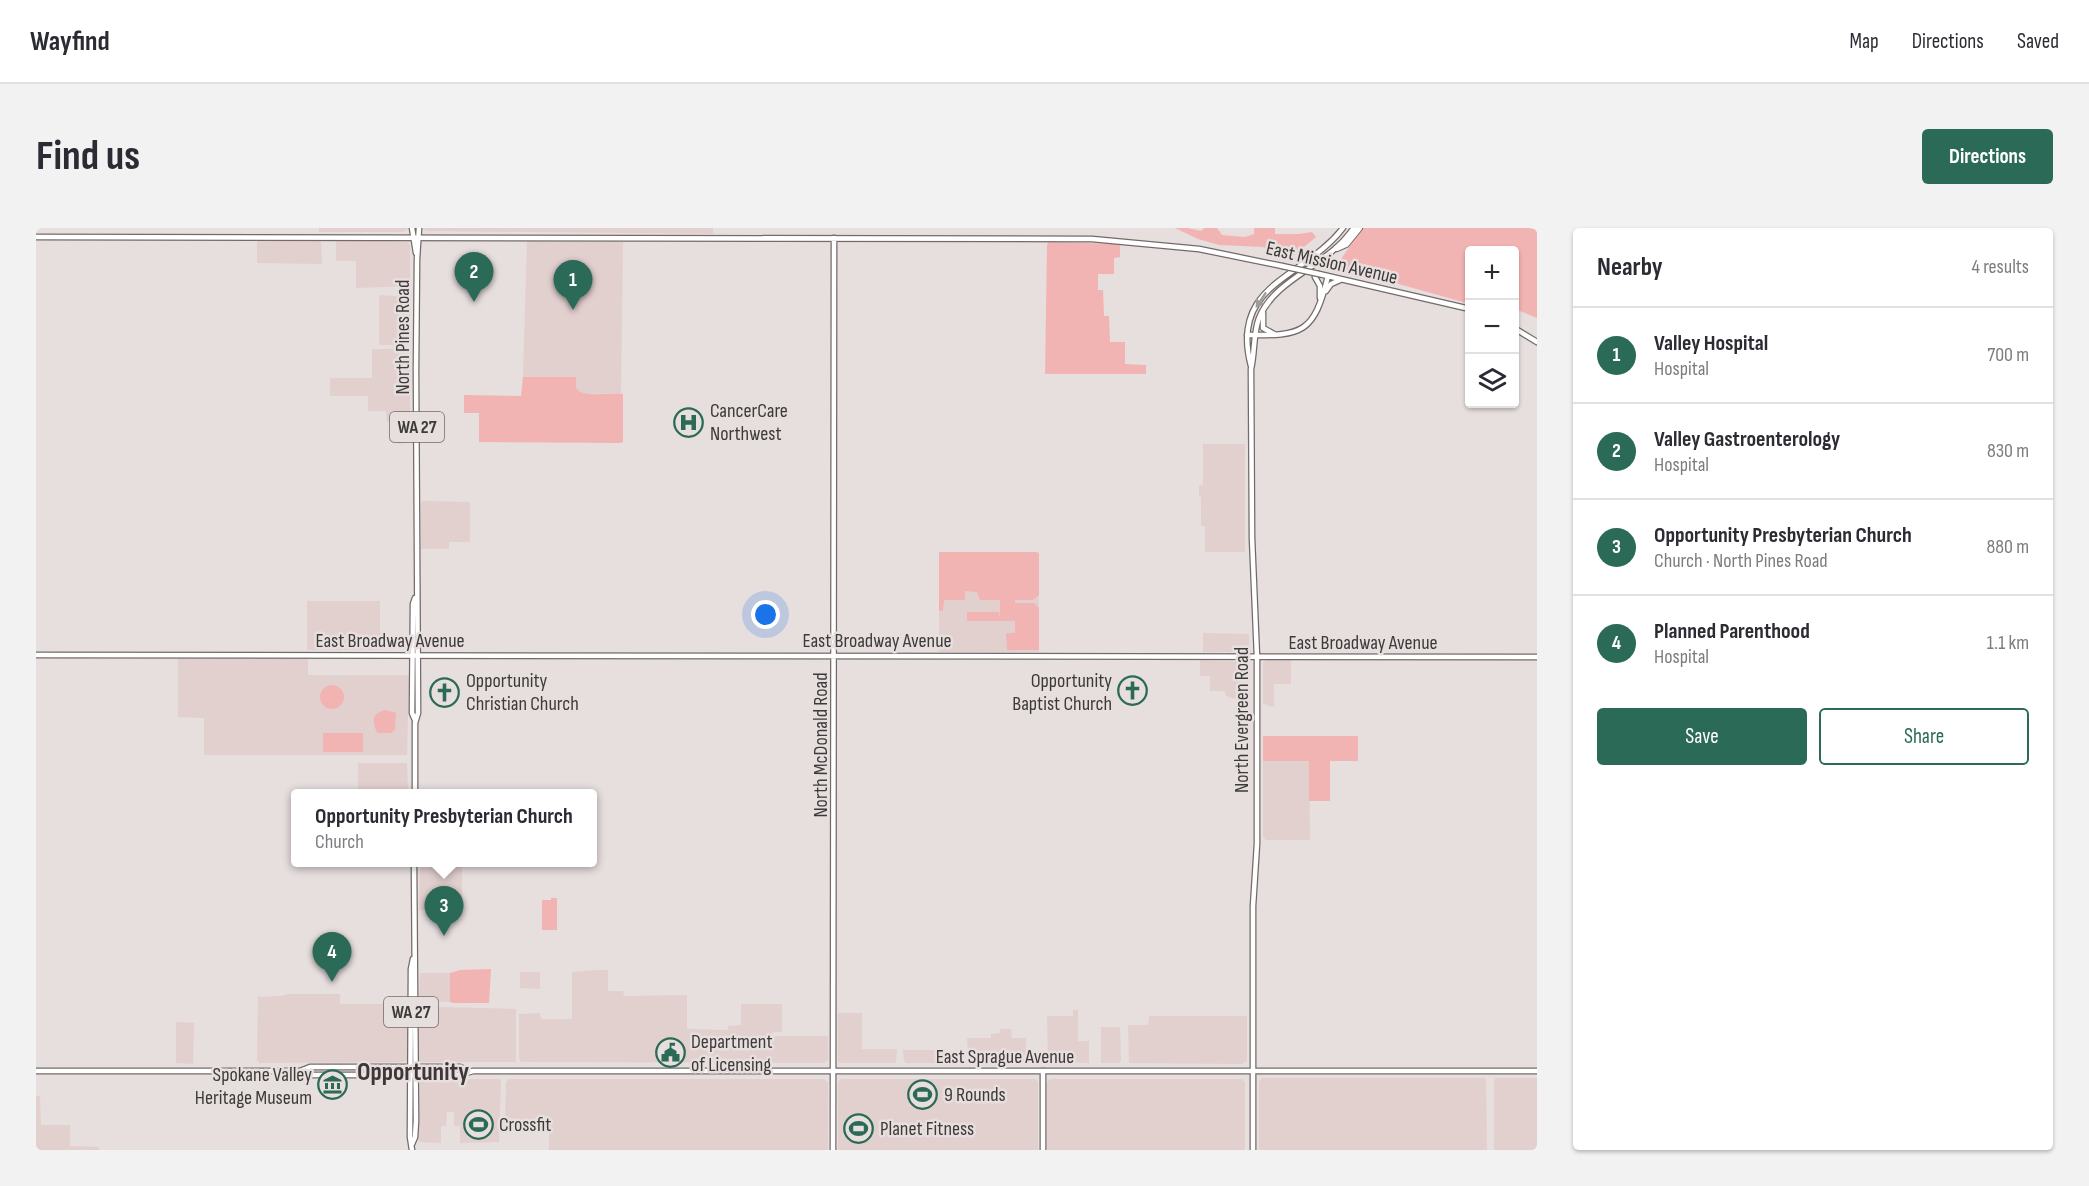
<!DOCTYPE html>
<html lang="en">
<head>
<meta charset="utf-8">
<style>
	body { margin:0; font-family:"Sofia Sans Condensed",sans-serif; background:#f2f2f3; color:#2b2b33 }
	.controls { position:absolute; right:18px; top:18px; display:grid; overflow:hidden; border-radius:6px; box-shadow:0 2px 4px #0004 }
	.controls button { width:54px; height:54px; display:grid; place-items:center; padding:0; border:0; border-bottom:2px solid #e1e1e2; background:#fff; color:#2b2b33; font:30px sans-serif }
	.you { position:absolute; left:730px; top:387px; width:21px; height:21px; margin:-15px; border:4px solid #fff; border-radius:50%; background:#1a73e8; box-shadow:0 0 0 9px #1a73e833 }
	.badge { display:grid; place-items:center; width:39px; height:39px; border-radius:50%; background:#2b6a57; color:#fff; font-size:20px; font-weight:700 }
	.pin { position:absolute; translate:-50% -50px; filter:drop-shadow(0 2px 3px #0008) }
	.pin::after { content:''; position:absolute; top:32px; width:21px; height:18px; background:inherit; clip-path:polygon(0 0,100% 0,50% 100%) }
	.popup { position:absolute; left:255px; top:561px; width:306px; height:78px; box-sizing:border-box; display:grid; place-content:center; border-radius:6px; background:#fff; filter:drop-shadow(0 2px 4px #0005); font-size:20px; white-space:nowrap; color:#7c7c81 }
	.popup b { font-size:22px; color:#2b2b33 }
	.popup::after { content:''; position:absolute; left:50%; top:100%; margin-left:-12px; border:12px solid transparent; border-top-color:#fff }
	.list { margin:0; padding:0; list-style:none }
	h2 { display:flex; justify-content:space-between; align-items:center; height:78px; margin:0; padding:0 24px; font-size:26px }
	h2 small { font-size:20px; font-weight:400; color:#7c7c81 }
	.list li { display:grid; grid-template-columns:39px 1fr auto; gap:18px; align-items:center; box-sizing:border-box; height:96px; padding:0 24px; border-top:2px solid #e1e1e2 }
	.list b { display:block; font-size:22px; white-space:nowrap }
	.list p { margin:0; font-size:20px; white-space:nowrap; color:#7c7c81 }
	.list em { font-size:20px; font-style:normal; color:#7c7c81 }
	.actions { display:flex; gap:12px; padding:18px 24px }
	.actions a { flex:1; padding:14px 0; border:2px solid #2b6a57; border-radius:6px; text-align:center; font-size:21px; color:#2b6a57 }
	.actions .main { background:#2b6a57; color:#fff }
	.icon { flex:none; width:33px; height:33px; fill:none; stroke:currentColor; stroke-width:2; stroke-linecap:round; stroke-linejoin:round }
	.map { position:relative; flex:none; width:1501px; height:922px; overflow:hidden; border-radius:6px }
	header { display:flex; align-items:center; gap:36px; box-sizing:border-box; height:84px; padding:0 30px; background:#fff; border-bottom:2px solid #e1e1e2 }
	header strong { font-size:28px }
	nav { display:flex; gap:33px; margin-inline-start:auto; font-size:21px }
	.intro { display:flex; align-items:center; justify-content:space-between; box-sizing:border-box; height:144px; padding:0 36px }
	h1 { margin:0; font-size:42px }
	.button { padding:15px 27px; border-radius:6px; background:#2b6a57; color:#fff; font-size:21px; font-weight:700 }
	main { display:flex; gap:36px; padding:0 36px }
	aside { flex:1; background:#fff; border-radius:6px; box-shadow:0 2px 4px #0004 }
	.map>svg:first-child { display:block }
	.built { fill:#e2d0cf }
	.green { fill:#f2b4b3 }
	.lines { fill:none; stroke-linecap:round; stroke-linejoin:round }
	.secondary-casing { stroke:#736b6a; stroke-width:7 }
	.primary-casing { stroke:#736b6a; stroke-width:7 }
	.highway-casing { stroke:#736b6a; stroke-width:8 }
	.secondary { stroke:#fff; stroke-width:4.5 }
	.primary { stroke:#fff; stroke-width:4.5 }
	.highway { stroke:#fff; stroke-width:6 }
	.secondary-bridge-casing { stroke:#736b6a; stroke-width:7; stroke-linecap:butt }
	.secondary-bridge { stroke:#fff; stroke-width:4.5 }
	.oneway { fill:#9e9c9c }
	.labels { text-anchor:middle; stroke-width:5; stroke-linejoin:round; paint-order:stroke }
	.shield { fill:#e7dede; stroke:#706b6b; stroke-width:1.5 }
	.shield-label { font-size:18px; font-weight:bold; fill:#3d3a3a }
	.street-label { font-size:20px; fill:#3d3a3a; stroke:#e7dede }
	.poi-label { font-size:20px; fill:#3d3a3a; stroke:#e7dede; text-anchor:start }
	.district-label { font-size:26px; font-weight:bold; fill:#3e3737; stroke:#e7dede }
</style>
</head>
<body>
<header>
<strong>Wayfind</strong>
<nav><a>Map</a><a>Directions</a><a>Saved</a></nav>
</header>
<div class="intro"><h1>Find us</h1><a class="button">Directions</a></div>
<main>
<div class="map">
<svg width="1501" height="922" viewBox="0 0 1501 922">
	<rect width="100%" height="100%" fill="#e7dede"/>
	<!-- built -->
	<path class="built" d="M283,0H373L369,3L364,4H283Z
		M386,0H677V6L390,3Z
		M221,12H285L286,36L221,35Z
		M300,12L372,14L374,17V58L320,60V33H300Z
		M491,13L587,14L585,165L548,166L542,163L540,159V149H487Z
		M343,67L374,69V112L370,117H343Z
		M336,121H370L374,125V212L370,215L362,216V195L351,194L350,183H332V168H294V150H336Z
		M1167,216H1209V324H1169V298H1165V269L1163,268V258L1167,257Z
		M387,273L434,274V314H413V321H385V275Z
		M903,324H1003V424H903Z
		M271,373H344V422H271Z
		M1167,405L1213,406V421L1211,424H1167Z
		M272,430V447H373L371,527H168V490L142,489V431Z
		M1164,432L1213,434V471H1199L1190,468L1189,463H1174V448H1164Z
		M1230,432H1255V456H1238V479L1227,476V435Z
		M1227,533H1273L1274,612H1230L1227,609Z
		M322,535H371L372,565H322Z
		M426,638V683L383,682L384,640Z
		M561,742H572V763H587L588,768L651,767V801L692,802V798L705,797V776H746V804H737L736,808H792V832L788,835L485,834L483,830V786L504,785L505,791H536V744Z
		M484,744H504V761L484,760Z
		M384,745H414V774L383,773Z
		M252,766H304V776H371V832L368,834L223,835L221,832L222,769L245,768Z
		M405,779L480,781V834H385L382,831L383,784L386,781Z
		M1037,782H1042V813H1053V835L1012,834L1011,788H1037Z
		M802,785H826V821H861L860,834L858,835H805L802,834Z
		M1113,788H1211V833L1206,836L1093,835L1092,797H1112Z
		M140,794L158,795L157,836L140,835Z
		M1065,799H1084L1085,833L1083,835H1065Z
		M964,801H975L976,810H990V835H933L931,810H955V806L964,805Z
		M867,822H909V835H870L868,833Z
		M1226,850H1448L1450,852L1451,922H1223V854Z
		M1460,850H1501V922H1458V852Z
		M384,851H463L465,853L463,914L424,915V898H418V884H411L410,898H405V915L384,914L382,911Z
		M473,851H788L792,854V922H513V903L469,901L470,854Z
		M805,851H999L1002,854V922H802V854Z
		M1014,851H1206L1209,854V922H1011V854Z
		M0,868H4L5,897H34V918L63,919V922H0Z"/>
	<!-- green -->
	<path class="green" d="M1139,0H1152L1165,3L1168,0H1181L1186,7L1209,9L1218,6V0H1239V6H1263L1276,4L1280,9L1257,28L1242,26L1227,19L1183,17L1162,11Z
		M1326,0H1493L1501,2V90L1479,81L1478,22H1434L1433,75L1427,74L1302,39L1301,37Z
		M1013,14L1084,16V29L1078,30V46H1062V62H1067L1068,88H1073L1074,114H1089V136L1110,137V146H1009L1011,17Z
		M487,149H540C540,150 540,159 540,159C543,171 577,164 587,166V214L584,215L443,214V185H428V167L485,168Z
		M903,324H1000L1003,326V367L997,372H979V375H998L1003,380V422H971L970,405H979V393H931V384H963L964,391V372H944L941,364L929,363V372H908L907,383H903Z
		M284 469a12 12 0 1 1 24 0a12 12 0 1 1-24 0Z
		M350,482L360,485L359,501L356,505H341C336,493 335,485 350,482Z
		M287,505H327V524H287Z
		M1227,508H1322V533H1294V573H1273V533H1227Z
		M515,670H521V702H506V672H515Z
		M455,741L453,775H417L414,774V745L424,742Z"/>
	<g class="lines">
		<defs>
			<path id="secondary" d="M0,9L1056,11L1163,21L1246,38
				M1283,46L1434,81
				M1279,49L1284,58V70
				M1290,63L1295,56L1304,52
				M1227,85V100L1238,106
				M1478,100L1501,114
				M1211,107C1267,108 1278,105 1292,48
				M0,427L1501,429
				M797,922L798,10
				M1007,922V843
				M1217,922V843"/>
			<path id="primary" d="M376,0L380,25
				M1215,138C1193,55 1269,50 1307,0
				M379,492L376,485L377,376L379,370
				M379,566V495L382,485L380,142L381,31L383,0
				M0,843H263L274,847H424L437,843H1501
				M264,843L274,839H424L434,843
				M1217,843V678L1221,616V429L1216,310L1215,141C1219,124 1217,106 1223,90C1237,56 1277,42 1302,18C1308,13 1313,6 1318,0
				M376,916L379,909L380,893L378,634
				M376,922L374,909L375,741L377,731"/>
			<path id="highway" d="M1301,20L1310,16L1323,0"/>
		</defs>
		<!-- secondary casing -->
		<use href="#secondary" class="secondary-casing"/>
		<!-- primary casing -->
		<use href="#primary" class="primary-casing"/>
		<!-- highway casing -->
		<use href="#highway" class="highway-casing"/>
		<!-- secondary -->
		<use href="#secondary" class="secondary"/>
		<!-- primary -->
		<use href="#primary" class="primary"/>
		<!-- highway -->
		<use href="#highway" class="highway"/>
		<defs>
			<path id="secondary-bridge" d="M1246,38L1283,46"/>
		</defs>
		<!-- secondary-bridge casing -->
		<use href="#secondary-bridge" class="secondary-bridge-casing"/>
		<!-- secondary-bridge -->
		<use href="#secondary-bridge" class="secondary-bridge"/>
	</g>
	<!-- one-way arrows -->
	<defs><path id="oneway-solid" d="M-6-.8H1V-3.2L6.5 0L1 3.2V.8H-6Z" transform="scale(1.5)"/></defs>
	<use class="oneway" href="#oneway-solid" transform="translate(1225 72) rotate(124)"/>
	<!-- icons -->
	<defs>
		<symbol id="hospital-ring" viewBox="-11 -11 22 22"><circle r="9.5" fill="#e7dede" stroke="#2b6a57" stroke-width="1.5"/><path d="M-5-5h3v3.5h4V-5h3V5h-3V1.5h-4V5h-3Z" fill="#2b6a57"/></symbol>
		<symbol id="church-ring" viewBox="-11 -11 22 22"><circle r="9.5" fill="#e7dede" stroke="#2b6a57" stroke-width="1.5"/><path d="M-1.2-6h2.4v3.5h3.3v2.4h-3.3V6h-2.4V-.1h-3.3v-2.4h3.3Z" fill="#2b6a57"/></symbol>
		<symbol id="civic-ring" viewBox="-11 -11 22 22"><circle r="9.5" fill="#e7dede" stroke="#2b6a57" stroke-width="1.5"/><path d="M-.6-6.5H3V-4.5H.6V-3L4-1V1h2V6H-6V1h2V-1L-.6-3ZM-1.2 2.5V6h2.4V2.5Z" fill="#2b6a57"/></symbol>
		<symbol id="museum-ring" viewBox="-11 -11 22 22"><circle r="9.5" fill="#e7dede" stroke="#2b6a57" stroke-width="1.5"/><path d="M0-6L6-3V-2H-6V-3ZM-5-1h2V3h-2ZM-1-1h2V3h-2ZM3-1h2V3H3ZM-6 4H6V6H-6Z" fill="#2b6a57"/></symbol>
		<symbol id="stadium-ring" viewBox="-11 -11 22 22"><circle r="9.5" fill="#e7dede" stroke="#2b6a57" stroke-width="1.5"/><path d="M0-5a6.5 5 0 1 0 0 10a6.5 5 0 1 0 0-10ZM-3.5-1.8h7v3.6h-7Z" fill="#2b6a57"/></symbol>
	</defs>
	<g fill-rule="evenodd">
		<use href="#hospital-ring" x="636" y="178" width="33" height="33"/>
		<use href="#church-ring" x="1080" y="446" width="33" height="33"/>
		<use href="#church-ring" x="392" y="448" width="33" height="33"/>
		<use href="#civic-ring" x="618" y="808" width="33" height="33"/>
		<use href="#museum-ring" x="280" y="840" width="33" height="33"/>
		<use href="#stadium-ring" x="870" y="850" width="33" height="33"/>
		<use href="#stadium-ring" x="426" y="880" width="33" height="33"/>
		<use href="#stadium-ring" x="806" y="884" width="33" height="33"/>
	</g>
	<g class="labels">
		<!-- shield labels -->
		<g class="shield">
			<rect x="354" y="184" width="54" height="30" rx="4.5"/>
			<rect x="348" y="769" width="54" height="30" rx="4.5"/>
		</g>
		<g class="shield-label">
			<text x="381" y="205">WA 27</text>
			<text x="375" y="790">WA 27</text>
		</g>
		<!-- street labels -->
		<g class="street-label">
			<text transform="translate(1296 34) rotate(13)" y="7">East Mission Avenue</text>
			<text transform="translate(366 109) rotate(-90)" y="7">North Pines Road</text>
			<text x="354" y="419">East Broadway Avenue</text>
			<text x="841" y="419">East Broadway Avenue</text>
			<text x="1327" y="421">East Broadway Avenue</text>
			<text transform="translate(1205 492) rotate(-90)" y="7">North Evergreen Road</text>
			<text transform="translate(784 517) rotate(-90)" y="7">North McDonald Road</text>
			<text x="969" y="835">East Sprague Avenue</text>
		</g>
		<!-- poi labels -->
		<g class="poi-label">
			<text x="674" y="189">CancerCare<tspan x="674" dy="23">Northwest</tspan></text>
			<text x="430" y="459">Opportunity<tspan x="430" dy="23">Christian Church</tspan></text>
			<text x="1076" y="459" text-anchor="end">Opportunity<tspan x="1076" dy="23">Baptist Church</tspan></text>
			<text x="655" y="820">Department<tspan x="655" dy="23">of Licensing</tspan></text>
			<text x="276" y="853" text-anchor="end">Spokane Valley<tspan x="276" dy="23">Heritage Museum</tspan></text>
			<text x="908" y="873">9 Rounds</text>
			<text x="463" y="903">Crossfit</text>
			<text x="844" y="907">Planet Fitness</text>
		</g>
		<!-- district labels -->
		<g class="district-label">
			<text x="377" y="852">Opportunity</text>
		</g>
	</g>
</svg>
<div class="controls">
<button>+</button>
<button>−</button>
<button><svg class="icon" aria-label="layers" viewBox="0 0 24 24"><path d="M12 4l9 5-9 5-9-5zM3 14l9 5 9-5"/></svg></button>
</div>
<div class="you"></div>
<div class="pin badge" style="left:537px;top:82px">1</div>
<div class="pin badge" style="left:438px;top:74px">2</div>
<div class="pin badge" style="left:408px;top:708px">3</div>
<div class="popup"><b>Opportunity Presbyterian Church</b>Church</div>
<div class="pin badge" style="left:296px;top:754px">4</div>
</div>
<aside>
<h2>Nearby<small>4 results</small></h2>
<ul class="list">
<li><span class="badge">1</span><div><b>Valley Hospital</b><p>Hospital</p></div><em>700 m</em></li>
<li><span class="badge">2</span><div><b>Valley Gastroenterology</b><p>Hospital</p></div><em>830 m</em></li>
<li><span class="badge">3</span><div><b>Opportunity Presbyterian Church</b><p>Church · North Pines Road</p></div><em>880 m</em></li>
<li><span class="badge">4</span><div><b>Planned Parenthood</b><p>Hospital</p></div><em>1.1 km</em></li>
</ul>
<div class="actions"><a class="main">Save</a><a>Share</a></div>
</aside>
</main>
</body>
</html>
